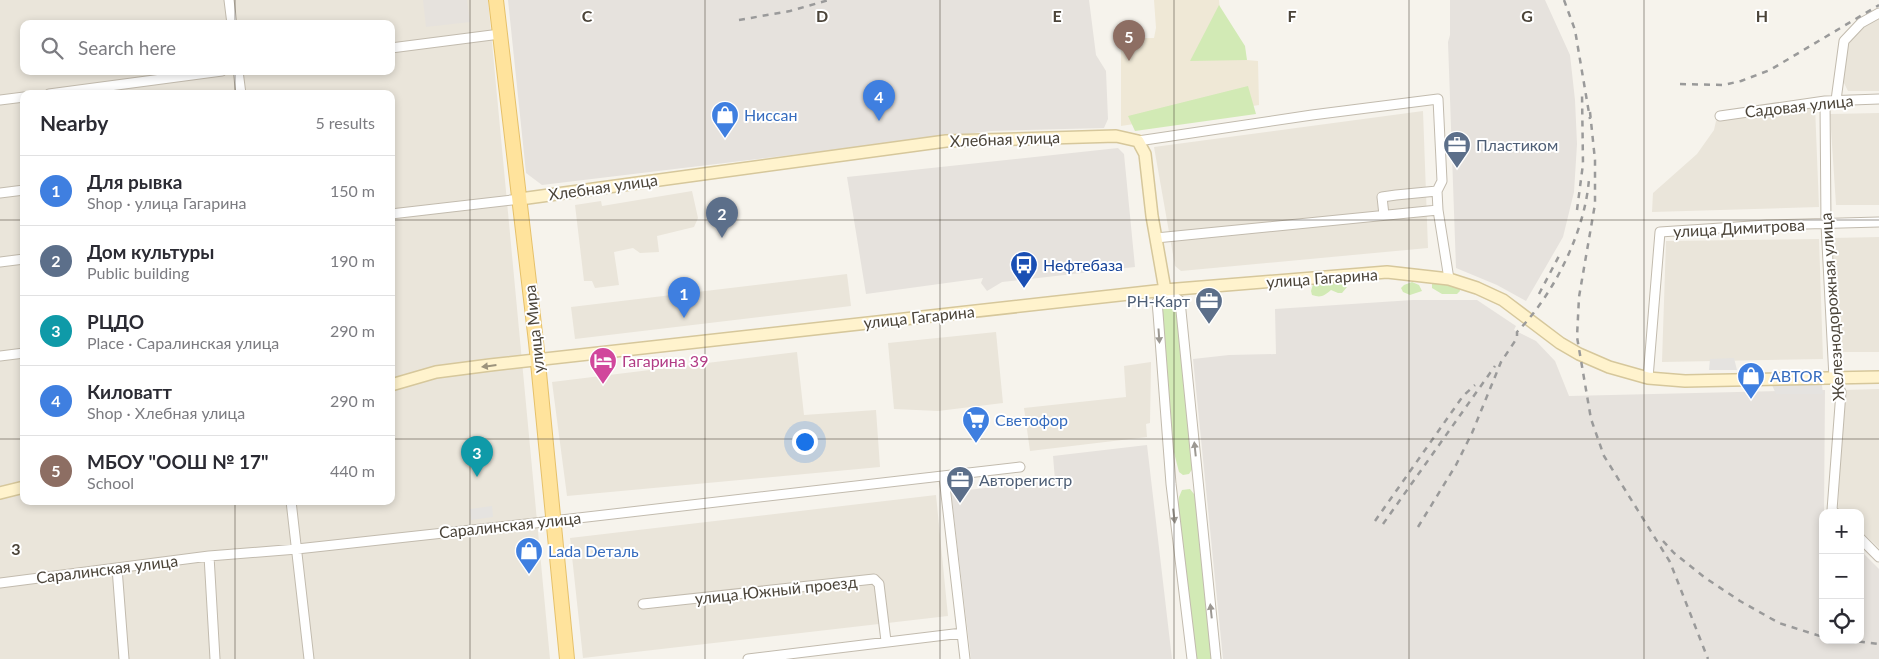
<!DOCTYPE html>
<html lang="en">
<head>
<meta charset="utf-8">
<style>
	body { margin:0; font-family:Lato,sans-serif; background:#f2f2f3; color:#2b2b33 }
	.controls { position:absolute; right:15px; bottom:15px; display:grid; overflow:hidden; border-radius:10px; box-shadow:0 2px 8px #0003 }
	.controls button { width:45px; height:45px; display:grid; place-items:center; padding:0; border:0; border-bottom:1px solid #e1e1e2; background:#fff; color:#2b2b33; font:25px sans-serif }
	.you { position:absolute; left:804px; top:441px; width:18px; height:18px; margin:-12px; border:4px solid #fff; border-radius:50%; background:#1a73e8; box-shadow:0 0 0 8px #1a73e833 }
	.badge { display:grid; place-items:center; width:32px; height:32px; border-radius:50%; background:#fc3f1d; color:#fff; font-size:16px; font-weight:700 }
	.pin { position:absolute; translate:-50% -41px; filter:drop-shadow(0 1px 2px #0008) }
	.pin::after { content:''; position:absolute; top:26px; width:18px; height:15px; background:inherit; clip-path:polygon(0 0,100% 0,50% 100%) }
	.list { margin:0; padding:0; list-style:none }
	h2 { display:flex; justify-content:space-between; align-items:center; height:65px; margin:0; padding:0 20px; font-size:21px }
	h2 small { font-size:16px; font-weight:400; color:#7c7c81 }
	.list li { display:grid; grid-template-columns:32px 1fr auto; gap:15px; align-items:center; box-sizing:border-box; height:70px; padding:0 20px; border-top:1px solid #e1e1e2 }
	.list b { display:block; font-size:19px; white-space:nowrap }
	.list p { margin:0; font-size:16px; white-space:nowrap; color:#7c7c81 }
	.list em { font-size:16px; font-style:normal; color:#7c7c81 }
	.icon { flex:none; width:28px; height:28px; fill:none; stroke:currentColor; stroke-width:2; stroke-linecap:round; stroke-linejoin:round }
	.map { position:relative; flex:none; width:1879px; height:659px; overflow:hidden }
	.search { position:absolute; background:#fff; box-shadow:0 2px 8px #0003; left:20px; top:20px; width:375px; height:55px; display:flex; align-items:center; gap:12px; box-sizing:border-box; padding:0 18px; border-radius:10px; color:#7c7c81; font-size:19px }
	.panel { position:absolute; background:#fff; box-shadow:0 2px 8px #0003; left:20px; top:90px; width:375px; height:415px; border-radius:10px }
	.map>svg:first-child { display:block }
	.residential { fill:#eae5da; fill-rule:evenodd }
	.industrial { fill:#e6e2dd }
	.education { fill:#efe8d6 }
	.green { fill:#d2eab5 }
	.parking { fill:#e5e3e0 }
	.lines { fill:none; stroke-linecap:round; stroke-linejoin:round }
	.street-casing { stroke:#c2bbae; stroke-width:11 }
	.secondary-casing { stroke:#d6c79b; stroke-width:14 }
	.primary-casing { stroke:#e6c16a; stroke-width:16 }
	.street { stroke:#fff; stroke-width:9 }
	.secondary { stroke:#fff3cd; stroke-width:11 }
	.primary { stroke:#ffe39c; stroke-width:14 }
	.rail { stroke:#9a9a9a; stroke-width:2.5; stroke-dasharray:6 6; stroke-linecap:butt }
	.oneway { fill:#9c9892 }
	.oneway2 { fill:#9c937c }
	.grid { fill:none; stroke:#4b4439; stroke-width:1; stroke-opacity:0.55 }
	.labels { text-anchor:middle; stroke-width:4; stroke-linejoin:round; paint-order:stroke }
	.street-label { font-size:16px; fill:#4b4439; stroke:#fff }
	.shop-label { font-size:16px; fill:#366cbe; stroke:#fff; text-anchor:start }
	.service-label { font-size:16px; fill:#4e5e75; stroke:#fff; text-anchor:start }
	.transit-label { font-size:16px; fill:#164399; stroke:#fff; text-anchor:start }
	.hotel-label { font-size:16px; fill:#b23c85; stroke:#fff; text-anchor:start }
	.grid-label { font-size:16px; text-anchor:middle; font-weight:bold; fill:#4b4439; stroke:#fff; stroke-width:4; stroke-linejoin:round; paint-order:stroke }
</style>
</head>
<body>
<div class="map">
<svg width="1879" height="659" viewBox="0 0 1879 659">
	<rect width="100%" height="100%" fill="#f6f3ec"/>
	<!-- residential -->
	<path class="residential" d="M0,0H488L550,659H0ZM24,24H391V71H24ZM24,94H391V501H24Z
		M1879,17V91H1848L1843,81L1847,45L1858,30Z
		M1815,106L1819,207L1652,212L1653,193L1697,154L1714,130L1716,121Z
		M1423,111L1428,248L1181,271L1175,266L1154,147Z
		M1879,113V205H1836L1830,114Z
		M692,191L698,218L694,227L657,236L659,252L640,253L633,248L614,252L619,285L595,288L592,281H584L575,205L601,201L602,206Z
		M1879,237V352H1836L1832,302L1835,301L1832,238Z
		M1819,239L1823,359L1662,362L1666,241Z
		M847,274L851,306L575,339L571,307Z
		M996,332L1003,403L938,411L894,409L888,343Z
		M797,352L804,415L876,410L880,467L567,496L552,382Z
		M1151,362L1150,423L1146,424L1147,437L1030,451L1024,408L1126,397L1124,366Z
		M1879,389V548L1860,530V513H1842L1838,509L1843,390Z
		M936,495L948,616L583,658L570,538Z"/>
	<!-- industrial -->
	<path class="industrial" d="M423,0H467L470,22L426,27Z
		M508,0H1089L1096,55L1106,71L1108,119L1104,128L991,131L542,185L526,173Z
		M1450,0H1545L1570,55L1575,100L1577,144L1574,192L1563,237L1526,301L1497,285L1456,268L1448,42L1450,35Z
		M1118,148L1124,154L1135,267L1002,282L987,291L981,283L983,278L866,294L847,177Z
		M1413,300H1477L1516,326L1514,330L1536,341L1555,361L1569,396L1825,390L1824,513H1823V640H1860V550L1879,569V659H1223L1193,359L1229,355L1276,354L1275,309Z
		M1147,445L1172,659H971L951,492L1055,480L1053,456Z"/>
	<!-- education -->
	<path class="education" d="M1154,0H1219L1224,58L1258,61L1259,105L1121,126V38H1154L1156,28Z"/>
	<!-- green -->
	<path class="green" d="M1219,5L1245,46L1247,60L1190,61Z
		M1248,86L1256,114L1135,131L1128,116Z
		M1317,282C1321,283 1327,285 1330,284C1337,283 1341,281 1347,287L1342,293H1338L1331,290C1324,296 1321,298 1312,295L1311,291L1313,284Z
		M1412,282L1419,285L1422,291L1410,295L1403,292L1401,288L1404,285Z
		M1432,283L1456,285L1459,287L1460,291L1457,294H1442L1432,288Z
		M1169,304L1175,305L1177,308L1193,468L1189,474L1183,475L1179,472L1170,437L1162,310L1164,306Z
		M1190,489L1194,494L1196,499L1212,659H1195L1177,511L1179,497L1182,490Z"/>
	<!-- parking -->
	<path class="parking" d="M1734,358L1737,370H1709L1710,359Z
		M1772,385H1822L1823,394H1776Z
		M492,506L493,517L471,520L470,509Z"/>
	<g class="lines">
		<defs>
			<path id="street" d="M229,0L232,24
				M391,48L500,34
				M238,71L241,94
				M49,94L222,71
				M0,100L24,97
				M1836,100L1844,41L1861,23L1879,13
				M1825,101L1826,224L1834,378L1841,392L1832,510L1835,513
				M1720,116L1825,101L1879,99
				M1138,141L1312,115L1438,99L1442,181L1437,191L1438,210L1449,279
				M0,193L24,190
				M391,214L520,199
				M1384,215L1382,197L1396,195L1437,191
				M1156,238L1438,210
				M0,262L24,259
				M0,356L24,353
				M1648,378L1660,232L1767,225L1879,222
				M944,477L965,659
				M291,501L309,659
				M1860,538L1879,557
				M209,556L215,659
				M117,568L124,659
				M0,583L209,556L297,549L535,523L1020,467
				M643,604L874,579L879,584L886,641
				M748,659L962,633
				M1192,659L1171,484L1158,313L1157,302L1165,290L1180,301L1216,659"/>
			<path id="secondary" d="M520,199L946,141L1116,136L1138,141L1145,154L1152,216L1165,290
				M391,385L436,372L490,365L1165,290L1387,272L1449,279L1477,288L1503,300L1560,343L1579,354L1609,367L1648,378L1685,381L1879,377
				M0,493L24,487"/>
			<path id="primary" d="M496,0L536,342L567,659"/>
		</defs>
		<!-- street casing -->
		<use href="#street" class="street-casing"/>
		<!-- secondary casing -->
		<use href="#secondary" class="secondary-casing"/>
		<!-- primary casing -->
		<use href="#primary" class="primary-casing"/>
		<!-- street -->
		<use href="#street" class="street"/>
		<!-- secondary -->
		<use href="#secondary" class="secondary"/>
		<!-- primary -->
		<use href="#primary" class="primary"/>
		<!-- rail -->
		<path class="rail" d="M1564,0L1575,30L1590,119
			M739,20L790,11L829,0
			M1680,84L1723,85L1741,81L1770,70L1879,5
			M1590,112L1595,160V204L1579,297L1577,337L1591,419L1604,456L1670,562L1708,659
			M1577,210L1583,164L1582,93
			M1539,294L1560,254
			M1375,521L1463,396L1475,385
			M1383,524L1495,366
			M1418,527L1456,465L1472,433L1501,362L1517,338V332C1554,294 1585,232 1589,179
			M1663,541L1674,553L1704,577L1740,601L1779,623L1823,637
			M1847,640L1879,644"/>
	</g>
	<!-- one-way arrows -->
	<defs><path id="oneway-solid" d="M-6-.8H1V-3.2L6.5 0L1 3.2V.8H-6Z" transform="scale(1.25)"/></defs>
	<g class="oneway">
		<use href="#oneway-solid" transform="translate(1159 336) rotate(86)"/>
		<use href="#oneway-solid" transform="translate(1195 449) rotate(-96)"/>
		<use href="#oneway-solid" transform="translate(1174 516) rotate(83)"/>
		<use href="#oneway-solid" transform="translate(1211 611) rotate(-96)"/>
	</g>
	<use class="oneway2" href="#oneway-solid" transform="translate(489 366) rotate(173)"/>
	<!-- grid -->
	<path class="grid" d="M235,0V24M470,0V659M705,0V659M940,0V659M1174,0V659M1409,0V659M1644,0V659M235,71V94M0,220H24M391,220H1879M0,439H24M391,439H1879M235,501V659"/>
	<!-- icons -->
	<defs>
		<symbol id="shop-pin" viewBox="-11 -11 22 30"><path d="M0 17L-7.5 6A9.5 9.5 0 1 1 7.5 6Z" fill="#3f7fe0" stroke="#fff"/><path d="M-5-2.5h2.3a2.7 3.5 0 0 1 5.4 0H5L5.5 6h-11ZM-1.5-2.5h3a1.5 2.3 0 0 0-3 0Z" fill="#fff"/></symbol>
		<symbol id="office-pin" viewBox="-11 -11 22 30"><path d="M0 17L-7.5 6A9.5 9.5 0 1 1 7.5 6Z" fill="#5c6f8a" stroke="#fff"/><path d="M-6-3h4V-5.5h4V-3h4V5H-6ZM-1-4.5V-3h2v-1.5ZM-6 0V1H6V0Z" fill="#fff"/></symbol>
		<symbol id="bus-pin" viewBox="-11 -11 22 30"><path d="M0 17L-7.5 6A9.5 9.5 0 1 1 7.5 6Z" fill="#1a4fb4" stroke="#fff"/><path d="M-5-6H5V4H4V6H2V4H-2V6H-4V4H-5ZM-3.5-4V0h7V-4ZM-3.5 1.2v1.5H-2V1.2ZM2 1.2v1.5H3.5V1.2Z" fill="#fff"/></symbol>
		<symbol id="hotel-pin" viewBox="-11 -11 22 30"><path d="M0 17L-7.5 6A9.5 9.5 0 1 1 7.5 6Z" fill="#d1479c" stroke="#fff"/><path d="M-6-4.5h1.5V1H6V5H4.5V3h-9V5H-6ZM-4 0a1.8 1.8 0 1 1 3.6 0ZM.5 0V-2.5h3Q6-2.5 6 0Z" fill="#fff"/></symbol>
		<symbol id="supermarket-pin" viewBox="-11 -11 22 30"><path d="M0 17L-7.5 6A9.5 9.5 0 1 1 7.5 6Z" fill="#3f7fe0" stroke="#fff"/><path d="M-6-5.5h2.5l.6 2H6L4.5 2H-2.5L-4.4-4H-6ZM-1.5 3.2a1.3 1.3 0 1 0 .1 0ZM3 3.2a1.3 1.3 0 1 0 .1 0Z" fill="#fff"/></symbol>
	</defs>
	<g fill-rule="evenodd">
		<use href="#shop-pin" x="709" y="99" width="32" height="43"/>
		<use href="#office-pin" x="1441" y="129" width="32" height="43"/>
		<use href="#bus-pin" x="1008" y="249" width="32" height="43"/>
		<use href="#office-pin" x="1193" y="285" width="32" height="43"/>
		<use href="#hotel-pin" x="587" y="345" width="32" height="43"/>
		<use href="#shop-pin" x="1735" y="360" width="32" height="43"/>
		<use href="#supermarket-pin" x="960" y="404" width="32" height="43"/>
		<use href="#office-pin" x="944" y="464" width="32" height="43"/>
		<use href="#shop-pin" x="513" y="535" width="32" height="43"/>
	</g>
	<g class="labels">
		<!-- street labels -->
		<g class="street-label">
			<text transform="translate(1799 106) rotate(-6)" y="6">Садовая улица</text>
			<text transform="translate(1005 139) rotate(-2)" y="6">Хлебная улица</text>
			<text transform="translate(603 187) rotate(-8)" y="6">Хлебная улица</text>
			<text transform="translate(1739 228) rotate(-3)" y="6">улица Димитрова</text>
			<text transform="translate(1322 278) rotate(-4)" y="6">улица Гагарина</text>
			<text transform="translate(1832 307) rotate(-94)" y="6">Железнодорожная улица</text>
			<text transform="translate(919 317) rotate(-6)" y="6">улица Гагарина</text>
			<text transform="translate(534 329) rotate(-96)" y="6">улица Мира</text>
			<text transform="translate(510 525) rotate(-6)" y="6">Саралинская улица</text>
			<text transform="translate(107 569) rotate(-7)" y="6">Саралинская улица</text>
			<text transform="translate(776 590) rotate(-6)" y="6">улица Южный проезд</text>
		</g>
		<!-- shop labels -->
		<g class="shop-label">
			<text x="744" y="121">Ниссан</text>
			<text x="1770" y="382">АВТОR</text>
			<text x="995" y="426">Светофор</text>
			<text x="548" y="557">Lada Dеталь</text>
		</g>
		<!-- service labels -->
		<g class="service-label">
			<text x="1476" y="151">Пластиком</text>
			<text x="1190" y="307" text-anchor="end">РН-Карт</text>
			<text x="979" y="486">Авторегистр</text>
		</g>
		<!-- transit labels -->
		<g class="transit-label">
			<text x="1043" y="271">Нефтебаза</text>
		</g>
		<!-- hotel labels -->
		<g class="hotel-label">
			<text x="622" y="367">Гагарина 39</text>
		</g>
	</g>
	<g class="grid-label">
		<text x="587" y="22">C</text>
		<text x="822" y="22">D</text>
		<text x="1057" y="22">E</text>
		<text x="1292" y="22">F</text>
		<text x="1527" y="22">G</text>
		<text x="1762" y="22">H</text>
		<text x="16" y="555">3</text>
	</g>
</svg>
<div class="controls">
<button>+</button>
<button>−</button>
<button><svg class="icon" aria-label="locate" viewBox="0 0 24 24"><circle cx="12" cy="12" r="6"/><path d="M12 2v4M12 18v4M2 12h4M18 12h4"/></svg></button>
</div>
<div class="you"></div>
<div class="pin badge" style="left:684px;top:318px;background:#3f7fe0">1</div>
<div class="pin badge" style="left:722px;top:238px;background:#5c6f8a">2</div>
<div class="pin badge" style="left:477px;top:477px;background:#0f9aa8">3</div>
<div class="pin badge" style="left:879px;top:121px;background:#3f7fe0">4</div>
<div class="pin badge" style="left:1129px;top:61px;background:#8d6e63">5</div>
<div class="search"><svg class="icon" aria-label="search" viewBox="0 0 24 24"><circle cx="10" cy="10" r="6"/><path d="M15 15l6 6"/></svg>Search here</div>
<section class="panel">
<h2>Nearby<small>5 results</small></h2>
<ul class="list">
<li><span class="badge" style="background:#3f7fe0">1</span><div><b>Для рывка</b><p>Shop · улица Гагарина</p></div><em>150 m</em></li>
<li><span class="badge" style="background:#5c6f8a">2</span><div><b>Дом культуры</b><p>Public building</p></div><em>190 m</em></li>
<li><span class="badge" style="background:#0f9aa8">3</span><div><b>РЦДО</b><p>Place · Саралинская улица</p></div><em>290 m</em></li>
<li><span class="badge" style="background:#3f7fe0">4</span><div><b>Киловатт</b><p>Shop · Хлебная улица</p></div><em>290 m</em></li>
<li><span class="badge" style="background:#8d6e63">5</span><div><b>МБОУ &quot;ООШ № 17&quot;</b><p>School</p></div><em>440 m</em></li>
</ul>
</section>
</div>
</body>
</html>
